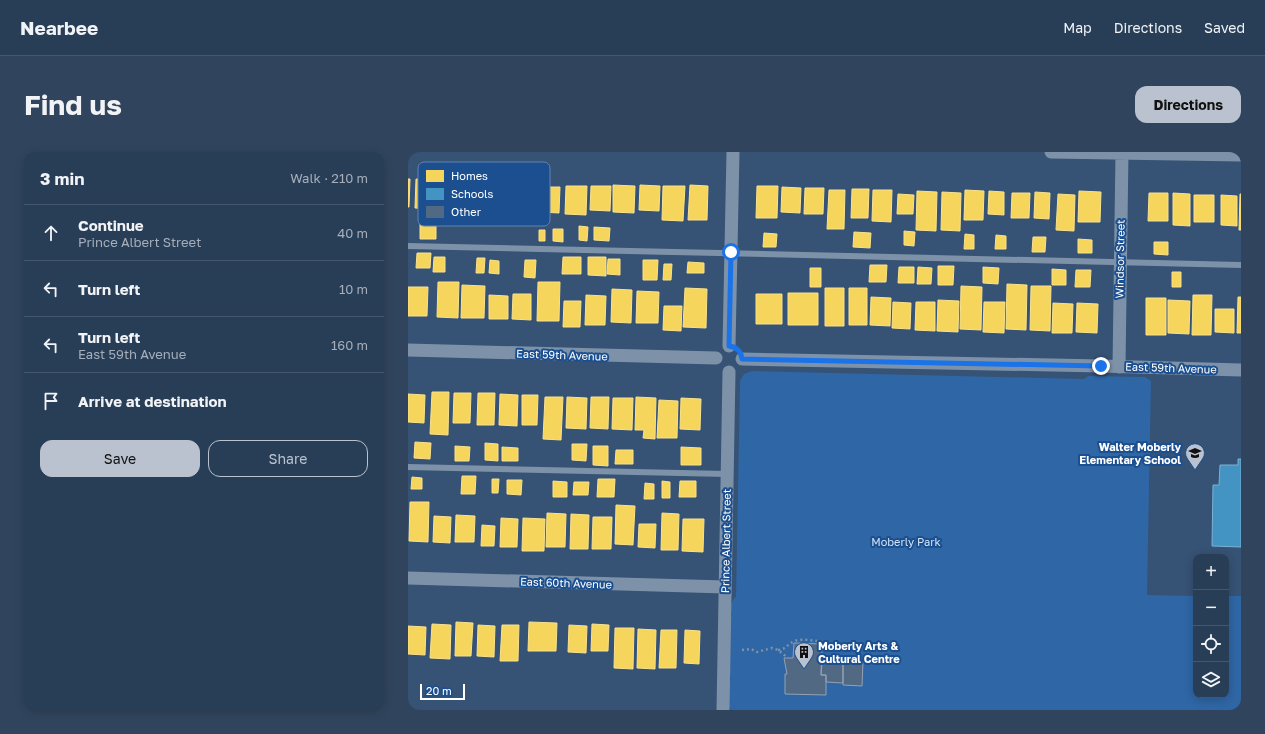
<!DOCTYPE html>
<html lang="en">
<head>
<meta charset="utf-8">
<style>
	body { margin:0; font-family:"Golos Text",sans-serif; background:#30455d; color:#f1f3f6 }
	.controls { position:absolute; right:12px; bottom:12px; display:grid; overflow:hidden; border-radius:8px; box-shadow:0 2px 10px #0003 }
	.controls button { width:36px; height:36px; display:grid; place-items:center; padding:0; border:0; border-bottom:1px solid #44576d; background:#283e57; color:#f1f3f6; font:20px sans-serif }
	.scale { position:absolute; left:12px; bottom:10px; width:45px; box-sizing:border-box; padding-left:4px; border:2px solid #fff; border-top:0; font-size:11px; line-height:14px; white-space:nowrap; color:#fff; -webkit-text-stroke:3px #1b4f8f; paint-order:stroke }
	.stop { position:absolute; width:12px; height:12px; margin:-9px; border:3px solid #1a73e8; border-radius:50%; background:#fff }
	.stop.end { background:#1a73e8; border-color:#fff; box-shadow:0 1px 4px #0008 }
	.list { margin:0; padding:0; list-style:none }
	h2 { display:flex; justify-content:space-between; align-items:center; height:52px; margin:0; padding:0 16px; font-size:17px }
	h2 small { font-size:13px; font-weight:400; color:#a5aeba }
	.list li { display:grid; grid-template-columns:26px 1fr auto; gap:12px; align-items:center; box-sizing:border-box; height:56px; padding:0 16px; border-top:1px solid #44576d }
	.list b { display:block; font-size:15px; white-space:nowrap }
	.list p { margin:0; font-size:13px; white-space:nowrap; color:#a5aeba }
	.list em { font-size:13px; font-style:normal; color:#a5aeba }
	.actions { display:flex; gap:8px; padding:12px 16px }
	.actions a { flex:1; padding:9px 0; border:1px solid #b9c2ce; border-radius:12px; text-align:center; font-size:14px; color:#b9c2ce }
	.actions .main { background:#b9c2ce; color:#111 }
	.icon { flex:none; width:22px; height:22px; fill:none; stroke:currentColor; stroke-width:2; stroke-linecap:round; stroke-linejoin:round }
	.map { position:relative; flex:none; width:833px; height:558px; overflow:hidden; border-radius:12px }
	header { display:flex; align-items:center; gap:24px; box-sizing:border-box; height:56px; padding:0 20px; background:#283e57; border-bottom:1px solid #44576d }
	header strong { font-size:19px }
	nav { display:flex; gap:22px; margin-inline-start:auto; font-size:14px }
	.intro { display:flex; align-items:center; justify-content:space-between; box-sizing:border-box; height:96px; padding:0 24px }
	h1 { margin:0; font-size:28px }
	.button { padding:10px 18px; border-radius:12px; background:#b9c2ce; color:#111; font-size:14px; font-weight:700 }
	main { display:flex; gap:24px; padding:0 24px }
	aside { flex:1; background:#283e57; border-radius:12px; box-shadow:0 2px 10px #0003 }
	.map>svg:first-child { display:block }
	.green { fill:#2f66a5 }
	.homes { fill:#f6d55c; stroke:#f9e28d }
	.schools { fill:#4393c3; stroke:#7bb3d5 }
	.building { fill:#526984; stroke:#92a2b6 }
	.lines { fill:none; stroke-linecap:round; stroke-linejoin:round }
	.path { stroke:#7d92a8; stroke-width:2.5; stroke-dasharray:2 3; stroke-linecap:butt }
	.service { stroke:#7d92a8; stroke-width:6 }
	.minor { stroke:#7d92a8; stroke-width:13 }
	.route { stroke:#1a73e8; stroke-width:5 }
	.labels { text-anchor:middle; stroke-width:4; stroke-linejoin:round; paint-order:stroke }
	.street-label { font-size:11px; fill:#fff; stroke:#1b4f8f }
	.poi-label { font-size:11px; font-weight:bold; fill:#fff; stroke:#1b4f8f; text-anchor:end }
	.park-label { font-size:11px; fill:#cfe3fa; stroke:#1b4f8f }
	.key { fill:#1b4f8f; stroke:#5f84b1; stroke-width:1 }
	.key-label { font-size:11px; fill:#fff }
</style>
</head>
<body>
<header>
<strong>Nearbee</strong>
<nav><a>Map</a><a>Directions</a><a>Saved</a></nav>
</header>
<div class="intro"><h1>Find us</h1><a class="button">Directions</a></div>
<main>
<aside>
<h2>3 min<small>Walk · 210 m</small></h2>
<ul class="list">
<li><svg class="icon" aria-label="ahead" viewBox="0 0 24 24"><path d="M12 20V5M6 11l6-6 6 6"/></svg><div><b>Continue</b><p>Prince Albert Street</p></div><em>40 m</em></li>
<li><svg class="icon" aria-label="left" viewBox="0 0 24 24"><path d="M17 20v-9H6M10 6l-5 5 5 5"/></svg><div><b>Turn left</b></div><em>10 m</em></li>
<li><svg class="icon" aria-label="left" viewBox="0 0 24 24"><path d="M17 20v-9H6M10 6l-5 5 5 5"/></svg><div><b>Turn left</b><p>East 59th Avenue</p></div><em>160 m</em></li>
<li><svg class="icon" aria-label="arrive" viewBox="0 0 24 24"><path d="M6 21V4h12l-3 4 3 4H6"/></svg><div><b>Arrive at destination</b></div></li>
</ul>
<div class="actions"><a class="main">Save</a><a>Share</a></div>
</aside>
<div class="map">
<svg width="833" height="558" viewBox="0 0 833 558">
	<rect width="100%" height="100%" fill="#365274"/>
	<!-- green -->
	<path class="green" d="M344,219L676,227L680,224L737,225L743,229L739,443L788,444V543H818V444H833V558H323C315,549 319,536 323,526L320,521V468C325,464 324,461 322,455L326,446L328,445L332,229L336,222Z"/>
	<!-- homes -->
	<path class="homes" d="M0,27H2L1,55H0Z
		M8,27L26,28L25,57L7,56Z
		M205,33L227,34L226,61L205,60Z
		M232,33L252,34L251,59L231,58Z
		M282,33L300,34L299,68H280Z
		M158,34H179L178,63L157,62Z
		M183,34H203L202,59L182,58Z
		M255,34H277L275,69L254,68Z
		M349,34H370L369,66H348Z
		M133,35H152L151,61L132,60Z
		M374,35L393,36L392,61L373,60Z
		M397,36H416L415,62H396Z
		M444,37H461L460,66H443Z
		M421,38H437L436,77H419Z
		M465,38H484L483,70L464,69Z
		M557,38L576,39L575,68H556Z
		M509,39L529,40L528,79L508,78Z
		M581,39L596,40V63L580,62Z
		M671,39L693,40L692,70H670Z
		M534,40L553,41L552,79L533,78Z
		M627,40L642,41L641,67L626,66Z
		M604,41H622L621,66H603Z
		M741,41H760V69H740Z
		M765,41L782,42V74L765,73Z
		M490,42L506,43L505,62H489Z
		M650,42L667,43L666,79L648,78Z
		M832,42H833V78H831Z
		M786,43H806V70H786Z
		M813,43L829,44V74L813,73Z
		M12,69L28,70V87H12Z
		M171,74L180,75L179,89L171,88Z
		M186,75L202,76L201,89L186,88Z
		M145,77H155V90L145,89Z
		M131,78H137V89H131Z
		M496,79L507,80L506,94L496,93Z
		M446,80L463,81L462,96L445,95Z
		M356,81L369,82L368,95H355Z
		M557,82L566,83V97H556Z
		M588,83L598,84V97H587Z
		M625,85H638L637,100H624Z
		M670,87L684,88V101H670Z
		M746,90H760V103L746,102Z
		M9,101H23L22,116H8Z
		M26,105H37V120H25Z
		M155,105H173V122H154Z
		M180,105H198V124L180,123Z
		M69,106H77L76,121H68Z
		M200,107H212V123L199,122Z
		M82,108L91,109V122L81,121Z
		M117,108H128L127,126L116,125Z
		M235,108H250L249,128H235Z
		M280,110L296,111V121H279Z
		M256,112H264L263,128H255Z
		M462,113H479L478,130H461Z
		M530,114H546L545,133H530Z
		M491,115H506V131H490Z
		M510,115L524,116L523,132H509Z
		M575,115L591,116L590,132L575,131Z
		M402,116H413V135H402Z
		M644,117L658,118V133H644Z
		M668,118H683L682,135H667Z
		M764,120H773V135H764Z
		M30,130H51L50,166L29,165Z
		M130,130H152L151,169H129Z
		M599,132L619,133L618,178L598,177Z
		M54,133L77,134L76,166H53Z
		M553,134L574,135L573,178L552,177Z
		M623,134H643L642,179L622,178Z
		M0,135H20L19,164H0Z
		M277,136L299,137L298,176L275,175Z
		M417,136H436V174H417Z
		M441,136H459V173H441Z
		M204,137L224,138L223,171L203,170Z
		M229,139L251,140L250,171H228Z
		M380,141H410V173H380Z
		M105,142H123V168L104,167Z
		M348,142H374V172H348Z
		M81,143L100,144V167H81Z
		M178,143L198,144L197,173H177Z
		M785,143H804L803,183H784Z
		M463,145L483,146L482,174L462,173Z
		M830,145H833V181H829Z
		M738,146H758V183H738Z
		M530,148L551,149L550,180L529,179Z
		M760,148L782,149L781,182L760,181Z
		M156,149H173L172,175H155Z
		M485,150L503,151L502,177L484,176Z
		M508,150H527V179L507,178Z
		M576,150H597L596,181L575,180Z
		M645,151L665,152L664,181H644Z
		M669,151L690,152L689,181L668,180Z
		M256,154H274L273,179L255,178Z
		M807,157H826V181L807,180Z
		M24,240H41L40,283L22,282Z
		M46,241H63L62,271H45Z
		M70,241H87L86,273H69Z
		M0,242L17,243L16,271L0,270Z
		M92,242L110,243L109,274L91,273Z
		M114,243H130L129,273H114Z
		M137,245H155L153,288L135,287Z
		M159,245L179,246L178,277L158,276Z
		M183,245H201L200,277L182,276Z
		M228,245L248,246L247,287L235,286L236,278H227Z
		M205,246H225L224,278L204,277Z
		M273,246L293,247L292,278L272,277Z
		M251,248L270,249L269,286H249Z
		M7,290L23,291L22,307L6,306Z
		M77,291L90,292V309L77,308Z
		M164,292H179L178,309L164,308Z
		M47,294L62,295L61,309H47Z
		M185,294H200V314L185,313Z
		M94,295L110,296V309H94Z
		M273,295L293,296V313H273Z
		M208,298H225V312H207Z
		M54,324H68L67,342H53Z
		M4,325L14,326V337H3Z
		M84,327H91L90,341H84Z
		M190,327H207L206,345H189Z
		M99,328H114L113,343L99,342Z
		M145,329L159,330V345H145Z
		M254,329L262,330V346H254Z
		M272,329H288V345H271Z
		M166,330H181L180,343H165Z
		M237,331L246,332V347H236Z
		M2,350H21L20,390L1,389Z
		M208,353L227,354L225,393L207,392Z
		M139,361L158,362L157,395H138Z
		M254,361L271,362L270,398H253Z
		M163,362L181,363L180,397H162Z
		M48,363L67,364L66,390H47Z
		M26,364L43,365L42,391L25,390Z
		M185,365H204L203,397H184Z
		M93,366L110,367L109,395H92Z
		M115,366L137,367L136,399H114Z
		M275,367H296L295,400L274,399Z
		M231,372H248L247,396L230,395Z
		M74,373L87,374L86,394H73Z
		M48,470L65,471L63,504H47Z
		M121,470L149,471L148,499H120Z
		M24,472L43,473L42,507L22,506Z
		M184,472L201,473L200,499H183Z
		M70,473L87,474L86,505L69,504Z
		M94,473H111L110,509H92Z
		M161,473L179,474L178,501L160,500Z
		M0,474L18,475L17,503L0,502Z
		M207,476H226L225,517L206,516Z
		M230,477L248,478L247,517L229,516Z
		M253,478H269L268,516H251Z
		M277,478L292,479L291,512L276,511Z"/>
	<!-- schools -->
	<path class="schools" d="M830,307H833V395L804,394L805,333H811L812,313H830Z"/>
	<!-- building -->
	<path class="building" d="M386,491L414,492L413,523H418V543L377,542V522H379L376,506H385Z
		M435,509L455,510L454,534L435,533Z
		M414,511L435,512V531L418,530V523H413Z"/>
	<g class="lines">
		<!-- path -->
		<path class="path" d="M334,498L343,497L349,500L364,496L370,498L380,506
			M370,498C379,497 379,492 387,489C394,486 407,489 416,490L415,505L453,506
			M427,506L430,512
			M424,512L427,506"/>
		<!-- service -->
		<path class="service" d="M0,94L833,113
			M0,315L319,322"/>
		<!-- minor -->
		<path class="minor" d="M643,0L833,3
			M321,194L325,0
			M0,198L308,206
			M334,207L693,214L833,218
			M711,215L714,0
			M0,426L317,435
			M315,558L321,220"/>
	</g>
	<g class="lines">
		<!-- route -->
		<path class="route" d="M323,100L321,194C329,195 333,199 334,207L693,214"/>
	</g>
	<!-- icons -->
	<defs>
		<symbol id="school-pin" viewBox="-11 -11 22 30"><path d="M0 17L-7.5 6A9.5 9.5 0 1 1 7.5 6Z" fill="#b9c2ce" stroke="#1b4f8f"/><path d="M0-5L7-2L0 1L-7-2ZM-4 1L0 2.5L4 1V4Q0 6-4 4Z" fill="#111"/></symbol>
		<symbol id="building-pin" viewBox="-11 -11 22 30"><path d="M0 17L-7.5 6A9.5 9.5 0 1 1 7.5 6Z" fill="#b9c2ce" stroke="#1b4f8f"/><path d="M-4-6H4V6H1V3H-1V6H-4ZM-2.5-4.3h1.7v1.8h-1.7ZM.8-4.3h1.7v1.8H.8ZM-2.5-1h1.7V.8h-1.7ZM.8-1h1.7V.8H.8Z" fill="#111"/></symbol>
	</defs>
	<g fill-rule="evenodd">
		<use href="#school-pin" x="776" y="290" width="22" height="30"/>
		<use href="#building-pin" x="385" y="489" width="22" height="30"/>
	</g>
	<g class="labels">
		<!-- street labels -->
		<g class="street-label">
			<text transform="translate(712 107) rotate(-89)" y="4">Windsor Street</text>
			<text transform="translate(154 203) rotate(2)" y="4">East 59th Avenue</text>
			<text transform="translate(763 216) rotate(2)" y="4">East 59th Avenue</text>
			<text transform="translate(318 389) rotate(-89)" y="4">Prince Albert Street</text>
			<text transform="translate(158 431) rotate(2)" y="4">East 60th Avenue</text>
		</g>
		<!-- poi labels -->
		<g class="poi-label">
			<text x="773" y="299">Walter Moberly<tspan x="773" dy="13">Elementary School</tspan></text>
			<text x="410" y="498" text-anchor="start">Moberly Arts &amp;<tspan x="410" dy="13">Cultural Centre</tspan></text>
		</g>
		<!-- park labels -->
		<g class="park-label">
			<text x="498" y="394">Moberly Park</text>
		</g>
	</g>
	<!-- legend -->
	<rect x="10" y="10" width="132" height="64" rx="6" class="key"/>
	<rect x="18" y="18" width="18" height="12" fill="#f6d55c"/>
	<rect x="18" y="36" width="18" height="12" fill="#4393c3"/>
	<rect x="18" y="54" width="18" height="12" fill="#526984"/>
	<g class="key-label">
		<text x="43" y="28">Homes</text>
		<text x="43" y="46">Schools</text>
		<text x="43" y="64">Other</text>
	</g>
</svg>
<div class="controls">
<button>+</button>
<button>−</button>
<button><svg class="icon" aria-label="locate" viewBox="0 0 24 24"><circle cx="12" cy="12" r="6"/><path d="M12 2v4M12 18v4M2 12h4M18 12h4"/></svg></button>
<button><svg class="icon" aria-label="layers" viewBox="0 0 24 24"><path d="M12 4l9 5-9 5-9-5zM3 14l9 5 9-5"/></svg></button>
</div>
<div class="scale">20 m</div>
<div class="stop" style="left:323px;top:100px"></div>
<div class="stop end" style="left:693px;top:214px"></div>
</div>
</main>
</body>
</html>
